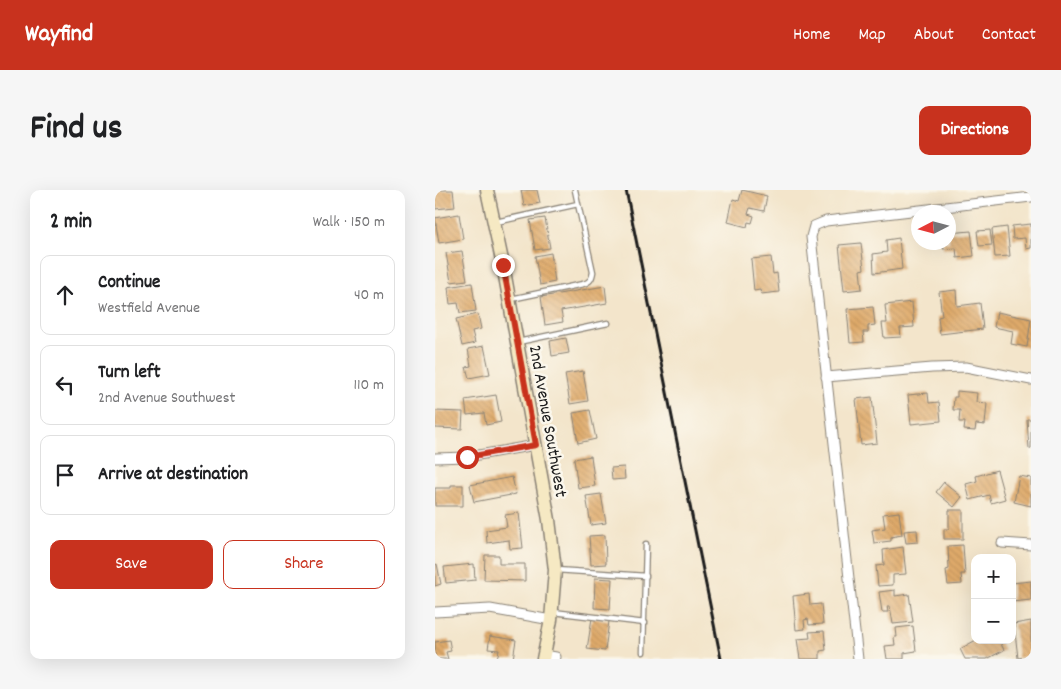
<!DOCTYPE html>
<html lang="en">
<head>
<meta charset="utf-8">
<style>
	body { margin:0; font-family:Dekko,sans-serif; background:#f6f6f6; color:#202124 }
	.controls { position:absolute; right:15px; bottom:15px; display:grid; overflow:hidden; border-radius:10px; box-shadow:0 5px 20px #0002 }
	.controls button { width:45px; height:45px; display:grid; place-items:center; padding:0; border:0; border-bottom:1px solid #e0e0e0; background:#fff; color:#202124; font:25px sans-serif }
	.compass { position:absolute; left:476px; top:15px; width:45px; height:45px; border-radius:50%; background:#fff; box-shadow:0 5px 20px #0002; rotate:264deg }
	.stop { position:absolute; width:15px; height:15px; margin:-11px; border:4px solid #c8321e; border-radius:50%; background:#fff }
	.stop.end { background:#c8321e; border-color:#fff; box-shadow:0 1px 5px #0008 }
	.list { margin:0; padding:0; list-style:none }
	h2 { display:flex; justify-content:space-between; align-items:center; height:65px; margin:0; padding:0 20px; font-size:21px }
	h2 small { font-size:16px; font-weight:400; color:#757577 }
	.list li { display:grid; grid-template-columns:32px 1fr auto; gap:15px; align-items:center; box-sizing:border-box; height:80px; margin:0 10px 10px; padding:0 10px; border:1px solid #e0e0e0; border-radius:10px }
	.list b { display:block; font-size:19px; white-space:nowrap }
	.list p { margin:0; font-size:16px; white-space:nowrap; color:#757577 }
	.list em { font-size:16px; font-style:normal; color:#757577 }
	.actions { display:flex; gap:10px; padding:15px 20px }
	.actions a { flex:1; padding:11px 0; border:1px solid #c8321e; border-radius:10px; text-align:center; font-size:18px; color:#c8321e }
	.actions .main { background:#c8321e; color:#fff }
	.icon { flex:none; width:28px; height:28px; fill:none; stroke:currentColor; stroke-width:2; stroke-linecap:round; stroke-linejoin:round }
	.map { position:relative; flex:none; width:596px; height:469px; overflow:hidden; border-radius:10px }
	header { display:flex; align-items:center; gap:30px; box-sizing:border-box; height:70px; padding:0 25px; background:#c8321e; color:#fff }
	header strong { font-size:24px }
	nav { display:flex; gap:28px; margin-inline-start:auto; font-size:18px }
	.intro { display:flex; align-items:center; justify-content:space-between; box-sizing:border-box; height:120px; padding:0 30px }
	h1 { margin:0; font-size:35px }
	.button { padding:12px 22px; border-radius:10px; background:#c8321e; color:#fff; font-size:18px; font-weight:700 }
	main { display:flex; gap:30px; padding:0 30px }
	aside { flex:1; background:#fff; border-radius:10px; box-shadow:0 5px 20px #0002 }
	.map>svg:first-child { display:block }
	.building { fill:url(#building-back-hatch) }
	.lines { fill:none; stroke-linecap:round; stroke-linejoin:round }
	.lane-casing { stroke:#888074; stroke-width:7 }
	.street-casing { stroke:#888074; stroke-width:11 }
	.secondary-casing { stroke:#888074; stroke-width:15 }
	.lane { stroke:#fff; stroke-width:4.5 }
	.street { stroke:#fff; stroke-width:9 }
	.secondary { stroke:#f6e9c3; stroke-width:12 }
	.rail { stroke:#1c1c1c; stroke-width:3 }
	.route { stroke:#c8321e; stroke-width:6 }
	.labels { text-anchor:middle; stroke-width:5; stroke-linejoin:round; paint-order:stroke }
	.street-label { font-size:18px; fill:#1c1c1c; stroke:#fbf7ec }
</style>
</head>
<body>
<header>
<strong>Wayfind</strong>
<nav><a>Home</a><a>Map</a><a>About</a><a>Contact</a></nav>
</header>
<div class="intro"><h1>Find us</h1><a class="button">Directions</a></div>
<main>
<aside>
<h2>2 min<small>Walk · 150 m</small></h2>
<ul class="list">
<li><svg class="icon" aria-label="ahead" viewBox="0 0 24 24"><path d="M12 20V5M6 11l6-6 6 6"/></svg><div><b>Continue</b><p>Westfield Avenue</p></div><em>40 m</em></li>
<li><svg class="icon" aria-label="left" viewBox="0 0 24 24"><path d="M17 20v-9H6M10 6l-5 5 5 5"/></svg><div><b>Turn left</b><p>2nd Avenue Southwest</p></div><em>110 m</em></li>
<li><svg class="icon" aria-label="arrive" viewBox="0 0 24 24"><path d="M6 21V4h12l-3 4 3 4H6"/></svg><div><b>Arrive at destination</b></div></li>
</ul>
<div class="actions"><a class="main">Save</a><a>Share</a></div>
</aside>
<div class="map">
<svg width="596" height="469" viewBox="0 0 596 469">
	<defs>
		<pattern id="building-back-hatch" width="6" height="6" patternUnits="userSpaceOnUse" patternTransform="scale(1.25)"><rect width="6" height="6" fill="#dfaa6a"/><path d="M-1 5l2 2M0 0l6 6M5-1l2 2" fill="none" stroke="#bf925b"/></pattern>
	</defs>
	<rect width="100%" height="100%" fill="#fbf7ec"/>
	<filter id="ink" filterUnits="userSpaceOnUse"><feTurbulence type="fractalNoise" baseFrequency=".02" numOctaves="2"/><feDisplacementMap in="SourceGraphic" scale="10" xChannelSelector="R" yChannelSelector="G"/><feConvolveMatrix kernelMatrix="1 2 1 2 8 2 1 2 1" color-interpolation-filters="sRGB"/></filter>
	<filter id="wash" filterUnits="userSpaceOnUse"><feTurbulence type="fractalNoise" baseFrequency=".0096" numOctaves="4" result="noise"/><feDisplacementMap in="SourceGraphic" scale="20" xChannelSelector="R" yChannelSelector="G"/><feGaussianBlur stdDeviation="1.12" result="paint"/><feColorMatrix in="noise" values="0 0 0 0 0 0 0 0 0 0 0 0 0 0 0 0 0 1.4 0 .05"/><feComposite in="paint" operator="in"/></filter>
	<g filter="url(#wash)">
		<rect width="100%" height="100%" fill="#f3e5cb"/>
		<g id="blocks">
			<!-- building -->
			<path class="building" d="M0,0H18L20,17L0,19Z
				M86,0H102L105,13L89,16Z
				M307,0L332,6L329,21L315,18L313,24L319,26L317,33L313,32L312,37L293,32L298,9L304,11Z
				M24,24L28,49L4,53L0,28Z
				M110,28L115,58L100,60L95,30Z
				M596,34V58L591,59L590,48L578,49L577,36Z
				M572,37L575,66L560,67L557,39Z
				M555,40L557,55L544,56L542,41Z
				M536,41L539,66L522,68L521,58L508,59V52H514V43Z
				M464,48L467,79L439,83L438,64L452,62L451,50Z
				M426,53L429,79L425,80L427,99L409,101L404,55Z
				M27,61L32,90L16,92L11,63Z
				M116,63L120,92L105,95L100,66Z
				M336,67L338,84L342,83L344,102L326,104L325,100L319,101L316,69Z
				M37,93L41,121L25,123L23,113L15,114L13,97Z
				M170,96L172,113L126,121L128,132L110,135L106,107Z
				M521,100L522,116L545,113L548,139L505,144L503,127L507,126L504,102Z
				M477,112L479,137L465,138L466,147L449,148L447,133H452L450,115Z
				M438,117L440,135L433,136V142H428L429,152L415,153L412,119Z
				M562,122L596,129L592,157L576,154L578,141L559,137Z
				M43,124L46,139L37,141L40,153L27,156L21,129Z
				M131,148L134,163L117,166L115,151Z
				M49,156L55,184L34,188L31,177L36,176L33,159Z
				M148,181L153,211L135,214L130,184Z
				M522,201L542,203L541,212L552,213L550,235L541,234L540,241L529,240L530,232H524L525,220H518L519,207H522Z
				M493,203L494,213L504,212L506,231L476,234L473,205Z
				M61,205L66,232L51,235L49,223L32,225L30,210Z
				M437,207L442,253L426,255L421,209Z
				M155,220L161,249L143,253L138,223Z
				M0,221L28,222L27,239L0,238Z
				M592,229H596V258L594,259Z
				M156,266L160,296L143,298L139,269Z
				M189,277L190,289L177,290L176,278Z
				M562,280L570,309L556,313L554,305L535,310L531,294L542,291L541,286Z
				M584,286L596,288V316L579,312Z
				M77,287L81,304L39,312L35,295Z
				M509,292L527,307L519,317L501,302Z
				M16,295H28V316H0V298H16Z
				M166,304L171,333L156,335L151,306Z
				M514,320H528V349H509V339H514Z
				M464,322L467,345L456,347V351L439,353L437,340L450,338L448,324Z
				M84,323L88,358L75,359L74,350L52,353L51,340L72,337L70,325Z
				M482,340L483,352L471,353L469,341Z
				M170,345L171,374L156,375L154,346Z
				M528,355L530,384H526L527,394L513,395L511,380L514,379L513,356Z
				M468,357L471,384L458,385V395L443,396L441,376L449,375L448,360Z
				M50,365H64V374H90V391L49,390Z
				M2,374L6,394L0,396V375Z
				M39,374L40,390L11,393L9,377Z
				M160,388L177,389L175,419L159,418Z
				M596,391V410L577,412V393Z
				M460,400V406L474,404L478,432L458,434L455,416H452L453,422H447L444,402Z
				M374,404L375,415L386,414L388,434L374,435L373,429L369,430L370,439L361,440L358,406Z
				M157,428L174,431L170,461L152,459Z
				M596,431V466L583,468L579,434Z
				M478,436L481,461L469,463V469H452L450,456L460,455L459,447H462L461,438Z
				M389,441L391,460L385,461V469H365L362,449L375,448L374,442Z
				M55,446L81,450L78,469H62L64,460L53,459Z
				M14,450L16,461L11,462L13,469H0V452Z
				M541,450H564L569,460L552,469H530L525,459Z"/>
		</g>
	</g>
	<g filter="url(#ink)">
		<use href="#blocks" fill-opacity="0" stroke="#888074" stroke-width="1"/>
		<g class="lines">
			<defs>
				<path id="lane" d="M140,0L143,14
					M61,32L143,14L158,82C157,89 155,92 148,94L76,109
					M83,152L173,133
					M121,380L211,386
					M118,422L210,433
					M208,462L211,354"/>
				<path id="street" d="M391,187L497,178L531,177L596,190
					M0,268L32,267L101,255
					M567,353L596,355
					M0,422L55,419L116,430
					M109,465L121,467
					M423,469L376,47L379,36L391,31L596,7"/>
				<path id="secondary" d="M52,0L68,75L114,330L120,380L116,430L108,469"/>
			</defs>
			<!-- lane casing -->
			<use href="#lane" class="lane-casing"/>
			<!-- street casing -->
			<use href="#street" class="street-casing"/>
			<!-- secondary casing -->
			<use href="#secondary" class="secondary-casing"/>
			<!-- lane -->
			<use href="#lane" class="lane"/>
			<!-- street -->
			<use href="#street" class="street"/>
			<!-- secondary -->
			<use href="#secondary" class="secondary"/>
			<!-- rail -->
			<path class="rail" d="M191,0L286,469"/>
		</g>
	</g>
	<g class="lines" filter="url(#ink)">
		<!-- route -->
		<path class="route" d="M32,267L101,255L68,75"/>
	</g>
	<g class="labels">
		<!-- street labels -->
		<g class="street-label">
			<text transform="translate(114 231) rotate(80)" y="6">2nd Avenue Southwest</text>
		</g>
	</g>
</svg>
<div class="controls">
<button>+</button>
<button>−</button>
</div>
<svg class="compass" viewBox="-18 -18 36 36"><path d="M0-13l5 13h-10z" fill="#e53935"/><path d="M0 13l5-13h-10z" fill="#757577"/></svg>
<div class="stop" style="left:32px;top:267px"></div>
<div class="stop end" style="left:68px;top:75px"></div>
</div>
</main>
</body>
</html>
